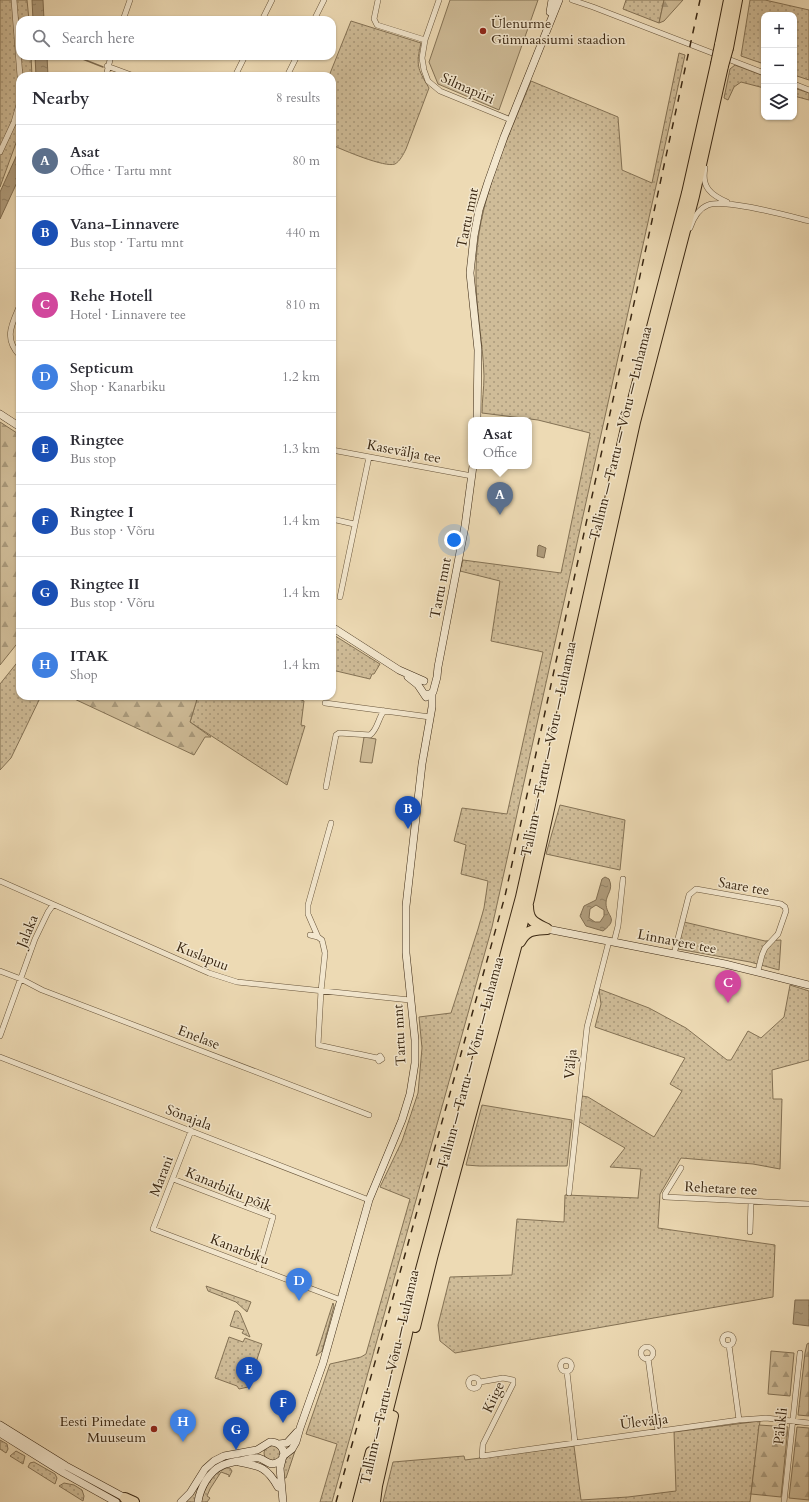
<!DOCTYPE html>
<html lang="en">
<head>
<meta charset="utf-8">
<style>
	body { margin:0; font-family:Cardo,serif; background:#f7f7f7; color:#2b2b33 }
	.controls { position:absolute; right:12px; top:12px; display:grid; overflow:hidden; border-radius:8px; box-shadow:0 1px 3px #0004 }
	.controls button { width:36px; height:36px; display:grid; place-items:center; padding:0; border:0; border-bottom:1px solid #e1e1e2; background:#fff; color:#2b2b33; font:20px sans-serif }
	.you { position:absolute; left:454px; top:540px; width:14px; height:14px; margin:-10px; border:3px solid #fff; border-radius:50%; background:#1a73e8; box-shadow:0 0 0 6px #1a73e833 }
	.badge { display:grid; place-items:center; width:26px; height:26px; border-radius:50%; background:#8f2418; color:#fff; font-size:13px; font-weight:700 }
	.pin { position:absolute; translate:-50% -33px; filter:drop-shadow(0 1px 2px #0008) }
	.pin::after { content:''; position:absolute; top:21px; width:14px; height:12px; background:inherit; clip-path:polygon(0 0,100% 0,50% 100%) }
	.popup { position:absolute; left:468px; top:417px; width:64px; height:52px; box-sizing:border-box; display:grid; place-content:center; border-radius:8px; background:#fff; filter:drop-shadow(0 1px 3px #0005); font-size:13px; white-space:nowrap; color:#7c7c81 }
	.popup b { font-size:15px; color:#2b2b33 }
	.popup::after { content:''; position:absolute; left:50%; top:100%; margin-left:-8px; border:8px solid transparent; border-top-color:#fff }
	.list { margin:0; padding:0; list-style:none }
	h2 { display:flex; justify-content:space-between; align-items:center; height:52px; margin:0; padding:0 16px; font-size:17px }
	h2 small { font-size:13px; font-weight:400; color:#7c7c81 }
	.list li { display:grid; grid-template-columns:26px 1fr auto; gap:12px; align-items:center; box-sizing:border-box; height:72px; padding:0 16px; border-top:1px solid #e1e1e2 }
	.list b { display:block; font-size:15px; white-space:nowrap }
	.list p { margin:0; font-size:13px; white-space:nowrap; color:#7c7c81 }
	.list em { font-size:13px; font-style:normal; color:#7c7c81 }
	.icon { flex:none; width:22px; height:22px; fill:none; stroke:currentColor; stroke-width:2; stroke-linecap:round; stroke-linejoin:round }
	.map { position:relative; flex:none; width:809px; height:1502px; overflow:hidden }
	.search { position:absolute; background:#fff; box-shadow:0 1px 3px #0004; left:16px; top:16px; width:320px; height:44px; display:flex; align-items:center; gap:10px; box-sizing:border-box; padding:0 14px; border-radius:12px; color:#7c7c81; font-size:15px }
	.panel { position:absolute; background:#fff; box-shadow:0 1px 3px #0004; left:16px; top:72px; width:320px; height:628px; border-radius:12px }
	.map>svg:first-child { display:block }
	.grass { fill:url(#grass-dots); stroke:#847255 }
	.forest { fill:url(#forest-firs); stroke:#847255 }
	.garden { fill:#cfbc98; stroke:#847255 }
	.water { fill:url(#water-ripples); stroke:#816e52; fill-rule:evenodd }
	.lines { fill:none; stroke-linecap:round; stroke-linejoin:round }
	.stream { stroke:#816e52; stroke-width:1.5 }
	.street-casing { stroke:#67543a; stroke-width:6 }
	.secondary-casing { stroke:#3a2712; stroke-width:8 }
	.highway-casing { stroke:#3a2712; stroke-width:12 }
	.street { stroke:#f3e7ce; stroke-width:5 }
	.secondary { stroke:#f3e7ce; stroke-width:7 }
	.highway { stroke:#eddab4; stroke-width:10 }
	.rail { stroke:#3a2712; stroke-width:1.5; stroke-dasharray:7 7; stroke-linecap:butt }
	.highway-bridge-casing { stroke:#3a2712; stroke-width:12; stroke-linecap:butt }
	.highway-bridge { stroke:#eddab4; stroke-width:10 }
	.poi-dot { fill:#8f2418; stroke:#f3e7ce; stroke-width:1.5 }
	.labels { text-anchor:middle; stroke-width:3; stroke-linejoin:round; paint-order:stroke }
	.poi-label { font-size:14px; fill:#3a2712; stroke:#f3e7ce; text-anchor:start }
	.street-label { font-size:14px; fill:#3a2712; stroke:#f3e7ce }
</style>
</head>
<body>
<div class="map">
<svg width="809" height="1502" viewBox="0 0 809 1502">
	<defs>
		<pattern id="grass-dots" width="8" height="8" patternUnits="userSpaceOnUse"><rect width="8" height="8" fill="#cfbc98"/><path d="M2 2h.1M6 6h.1" fill="none" stroke="#a9997b" stroke-width="1.8" stroke-linecap="round"/></pattern>
		<pattern id="forest-firs" width="22" height="20" patternUnits="userSpaceOnUse"><rect width="22" height="20" fill="#cfbc98"/><path d="M5 1l3.5 6h-7zM16 11l3.5 6h-7z" fill="#a9997b"/></pattern>
		<pattern id="water-ripples" width="26" height="14" patternUnits="userSpaceOnUse"><rect width="26" height="14" fill="#b09d7d"/><path d="M2 4q2-2 4 0t4 0M15 11q2-2 4 0t4 0" fill="none" stroke="#908065"/></pattern>
	</defs>
	<rect width="100%" height="100%" fill="#eddab4"/>
	<filter id="stains"><feTurbulence type="fractalNoise" baseFrequency=".005" numOctaves="4"/><feColorMatrix values="0 0 0 0 .2 0 0 0 0 .09 0 0 0 0 .02 0 0 0 .5 -.17"/></filter>
	<radialGradient id="worn" r=".72"><stop offset=".6" stop-color="#630" stop-opacity="0"/><stop offset="1" stop-color="#630" stop-opacity=".3"/></radialGradient>
	<!-- grass -->
	<path class="grass" d="M0,0H27L29,20H20V56H31L32,76H20V132L0,187Z
		M626,0H664L659,23L623,9Z
		M750,0H765L809,10V80L794,75V15H764V64L741,56Z
		M351,21L421,43C416,65 417,68 429,88L406,149C403,155 400,161 395,164C385,168 343,150 332,145V76H329Z
		M679,53L685,55L492,927L332,1502H320L337,1444L306,1434L330,1364L361,1357L366,1354L410,1199L380,1187L402,1141L418,1093L422,1048L419,1017L451,1013L478,929L484,908L488,881L461,874L466,845L454,841L462,808L507,814L543,652L491,641L500,581L460,571L463,560L561,573L590,433L538,420L482,413C482,401 484,388 484,376C483,341 475,305 476,270C476,204 507,141 531,81L618,117L622,170L652,183Z
		M735,65L764,76V88L741,82L734,87L728,100L724,98L730,69Z
		M794,88L809,93V100L794,96Z
		M332,634L380,664L374,674H372L370,679L332,670Z
		M20,659V696H41L11,758L0,770V684Z
		M198,696H291L304,701L301,725L305,726L287,785L190,722Z
		M560,805L625,820L620,870L546,854Z
		M684,922L765,941L781,940L779,970L750,962L678,949Z
		M790,985L809,991V1060L772,1070L773,1099H782L780,1169L753,1164L681,1158L660,1194L658,1228L775,1245L773,1297L455,1353L440,1341L438,1325L450,1277L512,1275L517,1219L564,1222L565,1195L638,1198L641,1169L610,1167L625,1148L578,1121L582,1096L588,1097L654,1137L682,1091L670,1084L685,1058L595,1027L601,1004L599,989L649,1008L686,1028L727,1060H731L748,1031L761,1038L784,1017Z
		M482,1105L572,1120L567,1166H479L466,1165Z
		M206,1286L251,1302L247,1312L236,1302L208,1291Z
		M333,1303L334,1306L322,1351L316,1356Z
		M235,1311H238L240,1313L250,1337L242,1333L244,1330L230,1326Z
		M229,1337L243,1342L245,1338L262,1344L248,1387L239,1389L237,1386L215,1378Z
		M760,1421L750,1502H383L393,1462L464,1456L465,1460L574,1446L581,1500L628,1497L676,1491L674,1432Z
		M0,1440L7,1444L8,1449L6,1453L0,1449Z
		M264 1453a8 8 0 1 1 16 0a8 8 0 1 1-16 0Z
		M16,1451L25,1456L23,1464L10,1456Z
		M295,1451L286,1478H284C282,1464 283,1460 295,1451Z
		M249,1455V1457C235,1459 222,1459 212,1468L196,1502H185L209,1467L224,1459Z
		M34,1462L55,1474L57,1478L55,1484L28,1467L30,1463Z
		M226,1468H230L232,1471L229,1477V1475L221,1472L210,1489L207,1496L210,1498L207,1502H200C206,1487 210,1474 226,1468Z
		M64,1483L74,1485L82,1490L84,1496L83,1501L59,1486Z"/>
	<!-- forest -->
	<path class="forest" d="M664,0H683L664,21L659,23Z
		M0,422L20,435V640L0,665Z
		M68,696H198L190,722L211,737H205L194,755Z
		M809,1343V1416L798,1415L805,1353L807,1344Z
		M771,1351L794,1353L790,1396L768,1394Z
		M759,1425L788,1427L781,1497L751,1494Z
		M797,1427L809,1428V1500L789,1498Z"/>
	<!-- garden -->
	<path class="garden" d="M450,0H538L499,110L438,84L429,62Z
		M364,737L376,739L372,763L360,762Z"/>
	<!-- water -->
	<path class="water" d="M32,0H43L44,20H33Z
		M35,56H47L48,76H36Z
		M20,148V176L0,219V192Z
		M539,545L546,548L544,558L537,556L538,546Z
		M605,877L609,879C614,890 606,894 606,903C606,917 620,918 603,931L586,926L580,916L584,906L596,900L602,879ZM596,905L604,910V916L600,922H595L589,918L590,909Z
		M795,1300H809V1326L793,1324Z"/>
	<g class="lines">
		<!-- stream -->
		<path class="stream" d="M75,56L103,67
			M117,72L126,76"/>
		<defs>
			<path id="street" d="M14,0L20,76
				M378,0L374,19L377,25L425,40
				M439,0L425,40L422,58L424,70L428,81L440,91L511,120
				M572,0L593,7L764,73
				M123,20L130,0
				M262,20L272,0
				M314,20L324,0
				M107,66L134,76
				M106,76L111,56
				M235,76L245,56
				M287,76L297,56
				M794,84L809,90
				M0,152L14,122L20,101
				M705,168C701,187 711,195 727,202
				M690,228C693,219 698,209 708,205C724,198 789,216 809,221
				M20,305C12,324 3,338 20,356
				M332,450L472,476
				M332,519L354,524
				M340,597L369,457
				M325,703L430,717
				M326,787L336,735L339,733L370,735C378,729 378,718 384,711
				M0,881L209,973L237,982L410,1000
				M310,935L318,937L322,940L325,953L321,991L318,1045L377,1058L380,1056L382,1059L379,1061L377,1058
				M318,937L308,914V905L331,823
				M614,942L618,926L623,879
				M674,954L689,895L696,889L781,904L785,907L786,911L778,934L765,948L762,955L758,971
				M0,971L21,979L42,990L369,1115
				M0,1036L35,939L48,912L53,905
				M0,1057L369,1200
				M191,1131L153,1229L341,1300
				M681,1168L665,1194V1197L809,1204
				M173,1179L273,1217L258,1269
				M569,1193L587,1027L609,941
				M750,1232L751,1201
				M722.5 1340a5.5 5.5 0 1 1 11 0a5.5 5.5 0 1 1-11 0Z
				M729,1345L739,1420
				M641 1353a6 6 0 1 1 12 0a6 6 0 1 1-12 0Z
				M648,1358L658,1431
				M560.5 1366a5.5 5.5 0 1 1 11 0a5.5 5.5 0 1 1-11 0Z
				M567,1372L575,1443
				M468.5 1383a5.5 5.5 0 1 1 11 0a5.5 5.5 0 1 1-11 0Z
				M480,1382L503,1378L513,1380V1384L483,1444L482,1456L739,1420L766,1418L809,1423
				M784,1502L800,1353"/>
			<path id="secondary" d="M550,12L552,0
				M0,414L20,427
				M477,420L478,350L470,273L474,236L479,210L488,182L504,137L559,0
				M332,627L399,670L424,681
				M408,677L418,685L426,697
				M425,694H430L433,692L437,677L438,667L465,526L473,466
				M547,929L725,964L809,985
				M0,1425L66,1466L129,1500
				M0,1433L64,1473L116,1502
				M279,1444L287,1443L297,1432
				M283,1456L292,1449L296,1442L300,1428L323,1363L369,1200L402,1120L410,1094L415,1063V1040L406,953V906L422,764L432,707V693
				M282,1460L280,1468L283,1502
				M239,1462C260,1466 267,1467 278,1487
				M181,1502L190,1493L205,1469L214,1461L224,1456L257,1450L270,1442C283,1441 290,1458 276,1463C269,1466 266,1460 259,1458C252,1457 245,1460 238,1461C233,1462 228,1463 223,1465C209,1471 200,1488 198,1502"/>
			<path id="highway" d="M720,45L729,0
				M728,48L737,0
				M528,906C528,921 535,923 547,929
				M520,942C527,929 534,930 547,929
				M415,1327L432,1258L529,899L635,422L694,196L723,66
				M125,1498L134,1502
				M358,1502L371,1452
				M367,1502L374,1465L406,1338L420,1273L521,897L628,419L687,193L716,64
				M375,1502L377,1486L393,1416"/>
		</defs>
		<!-- street casing -->
		<use href="#street" class="street-casing"/>
		<!-- secondary casing -->
		<use href="#secondary" class="secondary-casing"/>
		<!-- highway casing -->
		<use href="#highway" class="highway-casing"/>
		<!-- street -->
		<use href="#street" class="street"/>
		<!-- secondary -->
		<use href="#secondary" class="secondary"/>
		<!-- highway -->
		<use href="#highway" class="highway"/>
		<!-- rail -->
		<path class="rail" d="M336,1502L505,896L700,0"/>
		<defs>
			<path id="highway-bridge" d="M716,64L720,45
				M723,66L728,48"/>
		</defs>
		<!-- highway-bridge casing -->
		<use href="#highway-bridge" class="highway-bridge-casing"/>
		<!-- highway-bridge -->
		<use href="#highway-bridge" class="highway-bridge"/>
	</g>
	<!-- markers -->
	<g class="poi-dot">
		<circle cx="483" cy="31" r="4"/>
		<circle cx="154" cy="1429" r="4"/>
	</g>
	<g class="labels">
		<!-- poi labels -->
		<g class="poi-label">
			<text x="491" y="28">Ülenurme<tspan x="491" dy="16">Gümnaasiumi staadion</tspan></text>
			<text x="146" y="1426" text-anchor="end">Eesti Pimedate<tspan x="146" dy="16">Muuseum</tspan></text>
		</g>
		<!-- street labels -->
		<g class="street-label">
			<text transform="translate(468 88) rotate(24)" y="5">Silmapiiri</text>
			<text transform="translate(467 218) rotate(-78)" y="5">Tartu mnt</text>
			<text transform="translate(620 433) rotate(-76)" y="5">Tallinn — Tartu — Võru — Luhamaa</text>
			<text transform="translate(404 451) rotate(11)" y="5">Kasevälja tee</text>
			<text transform="translate(440 588) rotate(-79)" y="5">Tartu mnt</text>
			<text transform="translate(548 749) rotate(-78)" y="5">Tallinn — Tartu — Võru — Luhamaa</text>
			<text transform="translate(744 886) rotate(10)" y="5">Saare tee</text>
			<text transform="translate(27 931) rotate(-68)" y="5">Jalaka</text>
			<text transform="translate(677 941) rotate(11)" y="5">Linnavere tee</text>
			<text transform="translate(203 956) rotate(22)" y="5">Kuslapuu</text>
			<text transform="translate(399 1035) rotate(-93)" y="5">Tartu mnt</text>
			<text transform="translate(199 1037) rotate(21)" y="5">Enelase</text>
			<text transform="translate(470 1063) rotate(-75)" y="5">Tallinn — Tartu — Võru — Luhamaa</text>
			<text transform="translate(570 1064) rotate(-84)" y="5">Välja</text>
			<text transform="translate(189 1117) rotate(21)" y="5">Sõnajala</text>
			<text transform="translate(161 1176) rotate(-69)" y="5">Marani</text>
			<text transform="translate(721 1188) rotate(3)" y="5">Rehetare tee</text>
			<text transform="translate(229 1189) rotate(23)" y="5">Kanarbiku põik</text>
			<text transform="translate(240 1249) rotate(21)" y="5">Kanarbiku</text>
			<text transform="translate(389 1377) rotate(-77)" y="5">Tallinn — Tartu — Võru — Luhamaa</text>
			<text transform="translate(493 1397) rotate(-65)" y="5">Kiige</text>
			<text transform="translate(644 1421) rotate(-7)" y="5">Ülevälja</text>
			<text transform="translate(780 1426) rotate(-84)" y="5">Pähkli</text>
		</g>
	</g>
	<rect width="100%" height="100%" filter="url(#stains)"/>
	<rect width="100%" height="100%" fill="url(#worn)"/>
</svg>
<div class="controls">
<button>+</button>
<button>−</button>
<button><svg class="icon" aria-label="layers" viewBox="0 0 24 24"><path d="M12 4l9 5-9 5-9-5zM3 14l9 5 9-5"/></svg></button>
</div>
<div class="you"></div>
<div class="pin badge" style="left:500px;top:515px;background:#5c6f8a">A</div>
<div class="popup"><b>Asat</b>Office</div>
<div class="pin badge" style="left:408px;top:829px;background:#1a4fb4">B</div>
<div class="pin badge" style="left:728px;top:1003px;background:#d1479c">C</div>
<div class="pin badge" style="left:299px;top:1301px;background:#3f7fe0">D</div>
<div class="pin badge" style="left:249px;top:1390px;background:#1a4fb4">E</div>
<div class="pin badge" style="left:283px;top:1423px;background:#1a4fb4">F</div>
<div class="pin badge" style="left:236px;top:1450px;background:#1a4fb4">G</div>
<div class="pin badge" style="left:183px;top:1442px;background:#3f7fe0">H</div>
<div class="search"><svg class="icon" aria-label="search" viewBox="0 0 24 24"><circle cx="10" cy="10" r="6"/><path d="M15 15l6 6"/></svg>Search here</div>
<section class="panel">
<h2>Nearby<small>8 results</small></h2>
<ul class="list">
<li><span class="badge" style="background:#5c6f8a">A</span><div><b>Asat</b><p>Office · Tartu mnt</p></div><em>80 m</em></li>
<li><span class="badge" style="background:#1a4fb4">B</span><div><b>Vana-Linnavere</b><p>Bus stop · Tartu mnt</p></div><em>440 m</em></li>
<li><span class="badge" style="background:#d1479c">C</span><div><b>Rehe Hotell</b><p>Hotel · Linnavere tee</p></div><em>810 m</em></li>
<li><span class="badge" style="background:#3f7fe0">D</span><div><b>Septicum</b><p>Shop · Kanarbiku</p></div><em>1.2 km</em></li>
<li><span class="badge" style="background:#1a4fb4">E</span><div><b>Ringtee</b><p>Bus stop</p></div><em>1.3 km</em></li>
<li><span class="badge" style="background:#1a4fb4">F</span><div><b>Ringtee I</b><p>Bus stop · Võru</p></div><em>1.4 km</em></li>
<li><span class="badge" style="background:#1a4fb4">G</span><div><b>Ringtee II</b><p>Bus stop · Võru</p></div><em>1.4 km</em></li>
<li><span class="badge" style="background:#3f7fe0">H</span><div><b>ITAK</b><p>Shop</p></div><em>1.4 km</em></li>
</ul>
</section>
</div>
</body>
</html>
